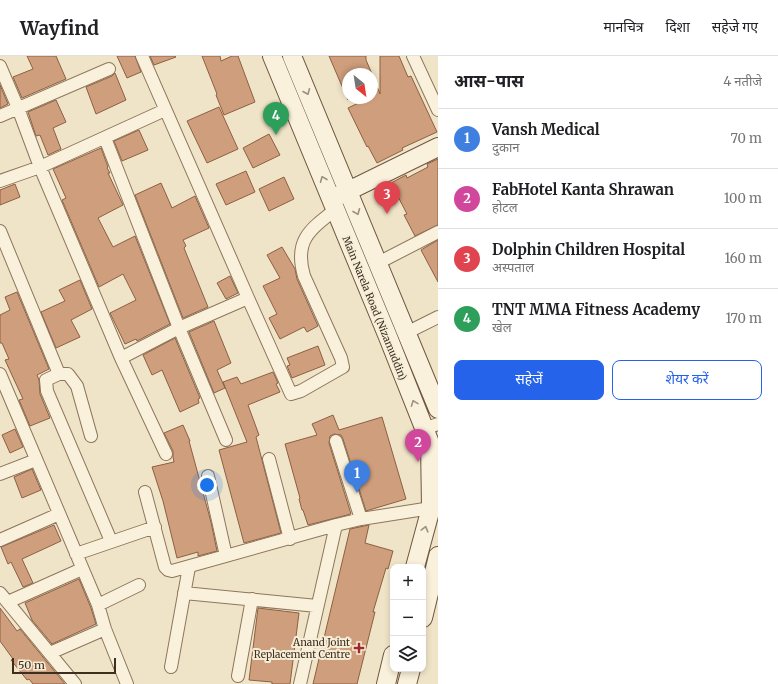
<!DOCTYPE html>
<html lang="hi">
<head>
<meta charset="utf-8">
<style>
	body { margin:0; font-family:Merriweather,"Noto Sans Devanagari",serif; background:#f6f6f6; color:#202124 }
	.controls { position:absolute; right:12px; bottom:12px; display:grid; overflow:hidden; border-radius:8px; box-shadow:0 2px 6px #0003 }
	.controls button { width:36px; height:36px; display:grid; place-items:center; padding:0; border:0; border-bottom:1px solid #e0e0e0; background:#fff; color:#202124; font:20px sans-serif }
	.compass { position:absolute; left:342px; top:12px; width:36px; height:36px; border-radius:50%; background:#fff; box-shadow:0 2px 6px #0003; rotate:150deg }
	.scale { position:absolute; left:12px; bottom:10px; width:104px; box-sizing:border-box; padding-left:4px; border:2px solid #3d2e20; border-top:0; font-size:11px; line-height:14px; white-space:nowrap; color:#3d2e20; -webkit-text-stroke:3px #f7eed8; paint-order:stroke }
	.you { position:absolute; left:207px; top:429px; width:14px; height:14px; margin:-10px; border:3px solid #fff; border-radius:50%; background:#1a73e8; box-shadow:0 0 0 6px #1a73e833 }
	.badge { display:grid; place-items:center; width:26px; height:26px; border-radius:50%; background:#2563eb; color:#fff; font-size:13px; font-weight:700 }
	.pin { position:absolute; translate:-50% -33px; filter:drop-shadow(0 1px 2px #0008) }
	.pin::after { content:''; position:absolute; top:21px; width:14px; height:12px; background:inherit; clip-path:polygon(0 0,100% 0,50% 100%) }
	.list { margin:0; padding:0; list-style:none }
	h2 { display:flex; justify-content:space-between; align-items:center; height:52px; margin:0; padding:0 16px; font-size:17px }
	h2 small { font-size:13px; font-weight:400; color:#757577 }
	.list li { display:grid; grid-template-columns:26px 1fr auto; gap:12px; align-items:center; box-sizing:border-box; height:60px; padding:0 16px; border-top:1px solid #e0e0e0 }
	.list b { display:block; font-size:15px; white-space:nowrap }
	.list p { margin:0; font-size:13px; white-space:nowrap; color:#757577 }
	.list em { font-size:13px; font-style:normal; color:#757577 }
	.actions { display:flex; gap:8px; padding:12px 16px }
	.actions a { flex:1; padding:9px 0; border:1px solid #2563eb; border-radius:8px; text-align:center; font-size:14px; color:#2563eb }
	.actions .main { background:#2563eb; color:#fff }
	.icon { flex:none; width:22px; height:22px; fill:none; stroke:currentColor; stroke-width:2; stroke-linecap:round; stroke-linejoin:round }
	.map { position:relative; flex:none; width:438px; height:628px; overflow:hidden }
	header { display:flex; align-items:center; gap:24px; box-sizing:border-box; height:56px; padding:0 20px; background:#fff; border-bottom:1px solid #e0e0e0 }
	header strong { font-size:19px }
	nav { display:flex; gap:22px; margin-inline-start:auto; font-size:14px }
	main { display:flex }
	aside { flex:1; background:#fff }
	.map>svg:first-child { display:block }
	.building { fill:#cf9f7d; stroke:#8d5f41 }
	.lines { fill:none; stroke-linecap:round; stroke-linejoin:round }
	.street-casing { stroke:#8d765c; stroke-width:14 }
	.secondary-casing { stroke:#6f573f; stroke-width:20 }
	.street { stroke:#faf1dc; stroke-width:12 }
	.secondary { stroke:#faf1dc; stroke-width:18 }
	.oneway { stroke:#9c907e }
	.poi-dot { fill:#9e2a2b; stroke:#f7eed8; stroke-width:1.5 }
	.labels { text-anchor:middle; stroke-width:4; stroke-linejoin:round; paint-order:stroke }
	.street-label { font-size:10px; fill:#3d2e20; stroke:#f7eed8 }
	.poi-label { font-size:10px; fill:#3d2e20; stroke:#f7eed8; text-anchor:end }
</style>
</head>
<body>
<header>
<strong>Wayfind</strong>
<nav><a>मानचित्र</a><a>दिशा</a><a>सहेजे गए</a></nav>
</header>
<main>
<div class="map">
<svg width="438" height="628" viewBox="0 0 438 628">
	<rect width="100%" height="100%" fill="#f0e4c8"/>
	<!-- building -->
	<path class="building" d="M27,0H56L66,23L22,42L13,21L33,13Z
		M117,0H135L141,16L127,22Z
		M150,0H175L176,1L154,9Z
		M202,0H220L221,5L232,0H238L255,46L224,59L216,39L217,38Z
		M329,0H366V4L372,18H348V44Z
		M380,0H399L408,21L411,20L437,76L402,92L403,94L377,107L368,90L367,91L348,52L369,42H372V18L380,38Z
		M115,17L126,44L96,58L86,31L112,20Z
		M0,29L8,48L0,52Z
		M56,44L66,66L53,72L61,93L48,99L40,79L36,80L28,56Z
		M219,51L238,93L207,107L187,65Z
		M139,74L148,94L122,105L114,85Z
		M269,78L280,99L253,112L243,92Z
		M101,92L108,111L107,112L110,117H108L123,149L98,162L113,191L135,180L170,268L137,285L136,283L125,288L110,257L136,244L123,218L99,231L62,144L66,142L53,113Z
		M438,103V169L415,180L404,159L407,158L391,127L406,119L407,122L428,111L427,108Z
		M246,115L255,136L226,149L216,128Z
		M284,121L294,143L269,155L259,133Z
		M161,127L172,152L195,140L209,172L183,184L186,190L184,192L208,251L183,262L135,139Z
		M15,128L20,141L0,149V134Z
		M438,184V226L421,194Z
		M282,191L295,213L297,223L318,270L307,276L304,271L280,283L269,262L277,258L263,230L280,222L267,199Z
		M230,220L238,237L226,243L217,227Z
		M80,224L92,253L71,264L80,281L56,292L41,256L65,245L59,234Z
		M17,236L49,313L37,319L39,324L40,338L50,362L30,370L19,344L23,343L5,304L9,303L2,287H0V259L10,254L5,241Z
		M214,265L231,307L217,314L225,332L214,337L189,276Z
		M175,282L200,342L198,343L199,347L180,356L162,314L152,319L143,299Z
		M318,290L325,309L292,322L287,310L290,309L287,302Z
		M273,316L278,327L276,328L280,336L248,349L259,379L256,381L281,477L244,487L219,394L247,386L223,326L237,321L241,328Z
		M333,359L339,374L382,361L406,443L366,455L343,383L341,379L334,378L330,380L329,387L351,458L308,469L303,454H302L299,443L300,442L285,388L317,379L312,368Z
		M183,369L190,385H189L211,466L217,495L198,500V496L177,502L163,445L152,411L174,406L173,401V395L164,377Z
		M15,373L23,391L10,397L2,379Z
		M32,413L41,434L22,442L14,421Z
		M54,469L61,485L22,503L33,527L23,531L11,506L8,508L1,491Z
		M369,469L365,487L393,495L388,513L386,512L373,556H375L357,628H313L350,473Z
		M79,523L91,552L96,568L52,588L32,564L25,547Z
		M0,552L17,575L20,573L65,628H33L29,623L27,624L11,604L13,603L0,585Z
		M258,552L299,557L290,628H272V626L249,624Z"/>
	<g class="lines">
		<defs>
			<path id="street" d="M142,0L248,242L291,338L301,335L343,311L341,302L304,220C294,185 309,174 335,154
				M413,0L438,54
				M0,10L18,52L40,111L121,302L166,398
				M0,60L109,13
				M105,82L179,272L226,384
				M0,125L40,111L165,54
				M0,175L59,318H68L77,330L91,380
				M378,207L438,176
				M406,277L438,261
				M121,302L179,272L248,242
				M0,318L98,549L105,573L127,628
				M59,318L46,324L47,335L111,485
				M424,373L438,368
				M336,385L361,463
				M269,403L290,483
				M0,418L36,404
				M208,420L226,500
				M145,436L165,511L168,514L172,515L336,469L361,463L431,452
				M0,484L59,458
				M76,498L155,471
				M0,537L75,628
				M184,537L317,550
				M8,546L82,513
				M98,549L139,529
				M50,597L105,573
				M171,611L189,511
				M238,620L252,543
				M300,628L336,469"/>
			<path id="secondary" d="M272,0L388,281L430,387L431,452L415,511
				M292,0L438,353
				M338,140L438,91
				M423,562L438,500
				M386,628L393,599
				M407,628L411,613"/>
		</defs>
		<!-- street casing -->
		<use href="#street" class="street-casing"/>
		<!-- secondary casing -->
		<use href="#secondary" class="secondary-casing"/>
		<!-- street -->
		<use href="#street" class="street"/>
		<!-- secondary -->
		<use href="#secondary" class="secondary"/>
	</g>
	<!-- one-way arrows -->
	<defs><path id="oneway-chevron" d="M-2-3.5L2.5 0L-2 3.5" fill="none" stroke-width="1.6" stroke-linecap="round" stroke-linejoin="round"/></defs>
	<g class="oneway">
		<use href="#oneway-chevron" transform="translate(307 36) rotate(67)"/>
		<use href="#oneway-chevron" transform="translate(323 123) rotate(-112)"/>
		<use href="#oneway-chevron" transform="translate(357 156) rotate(68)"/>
		<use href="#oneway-chevron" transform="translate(414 347) rotate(-111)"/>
		<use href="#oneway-chevron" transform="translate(425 473) rotate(-75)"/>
	</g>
	<!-- markers -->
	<path class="poi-dot" d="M357 586h4v4h4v4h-4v4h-4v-4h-4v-4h4z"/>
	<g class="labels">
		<!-- street labels -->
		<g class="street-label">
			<text transform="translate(375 252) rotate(68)" y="4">Main Narela Road (Nizamuddin)</text>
		</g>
		<!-- poi labels -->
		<g class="poi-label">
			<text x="350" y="590">Anand Joint<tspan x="350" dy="12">Replacement Centre</tspan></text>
		</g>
	</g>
</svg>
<div class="controls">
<button>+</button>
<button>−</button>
<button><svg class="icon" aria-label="layers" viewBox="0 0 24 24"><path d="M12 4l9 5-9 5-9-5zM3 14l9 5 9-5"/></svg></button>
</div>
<svg class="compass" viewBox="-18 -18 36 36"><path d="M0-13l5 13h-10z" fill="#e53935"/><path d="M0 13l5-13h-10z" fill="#757577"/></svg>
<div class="scale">50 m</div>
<div class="you"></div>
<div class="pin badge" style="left:357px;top:437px;background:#3f7fe0">1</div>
<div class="pin badge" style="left:418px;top:406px;background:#d1479c">2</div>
<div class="pin badge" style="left:387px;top:158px;background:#e0444e">3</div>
<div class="pin badge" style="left:276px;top:79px;background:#2e9e5b">4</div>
</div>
<aside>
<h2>आस-पास<small>4 नतीजे</small></h2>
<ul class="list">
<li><span class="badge" style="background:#3f7fe0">1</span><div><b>Vansh Medical</b><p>दुकान</p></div><em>70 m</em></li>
<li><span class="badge" style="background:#d1479c">2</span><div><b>FabHotel Kanta Shrawan</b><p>होटल</p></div><em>100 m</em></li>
<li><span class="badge" style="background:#e0444e">3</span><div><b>Dolphin Children Hospital</b><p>अस्पताल</p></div><em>160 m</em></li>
<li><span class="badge" style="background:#2e9e5b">4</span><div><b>TNT MMA Fitness Academy</b><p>खेल</p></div><em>170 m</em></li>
</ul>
<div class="actions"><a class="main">सहेजें</a><a>शेयर करें</a></div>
</aside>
</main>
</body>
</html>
